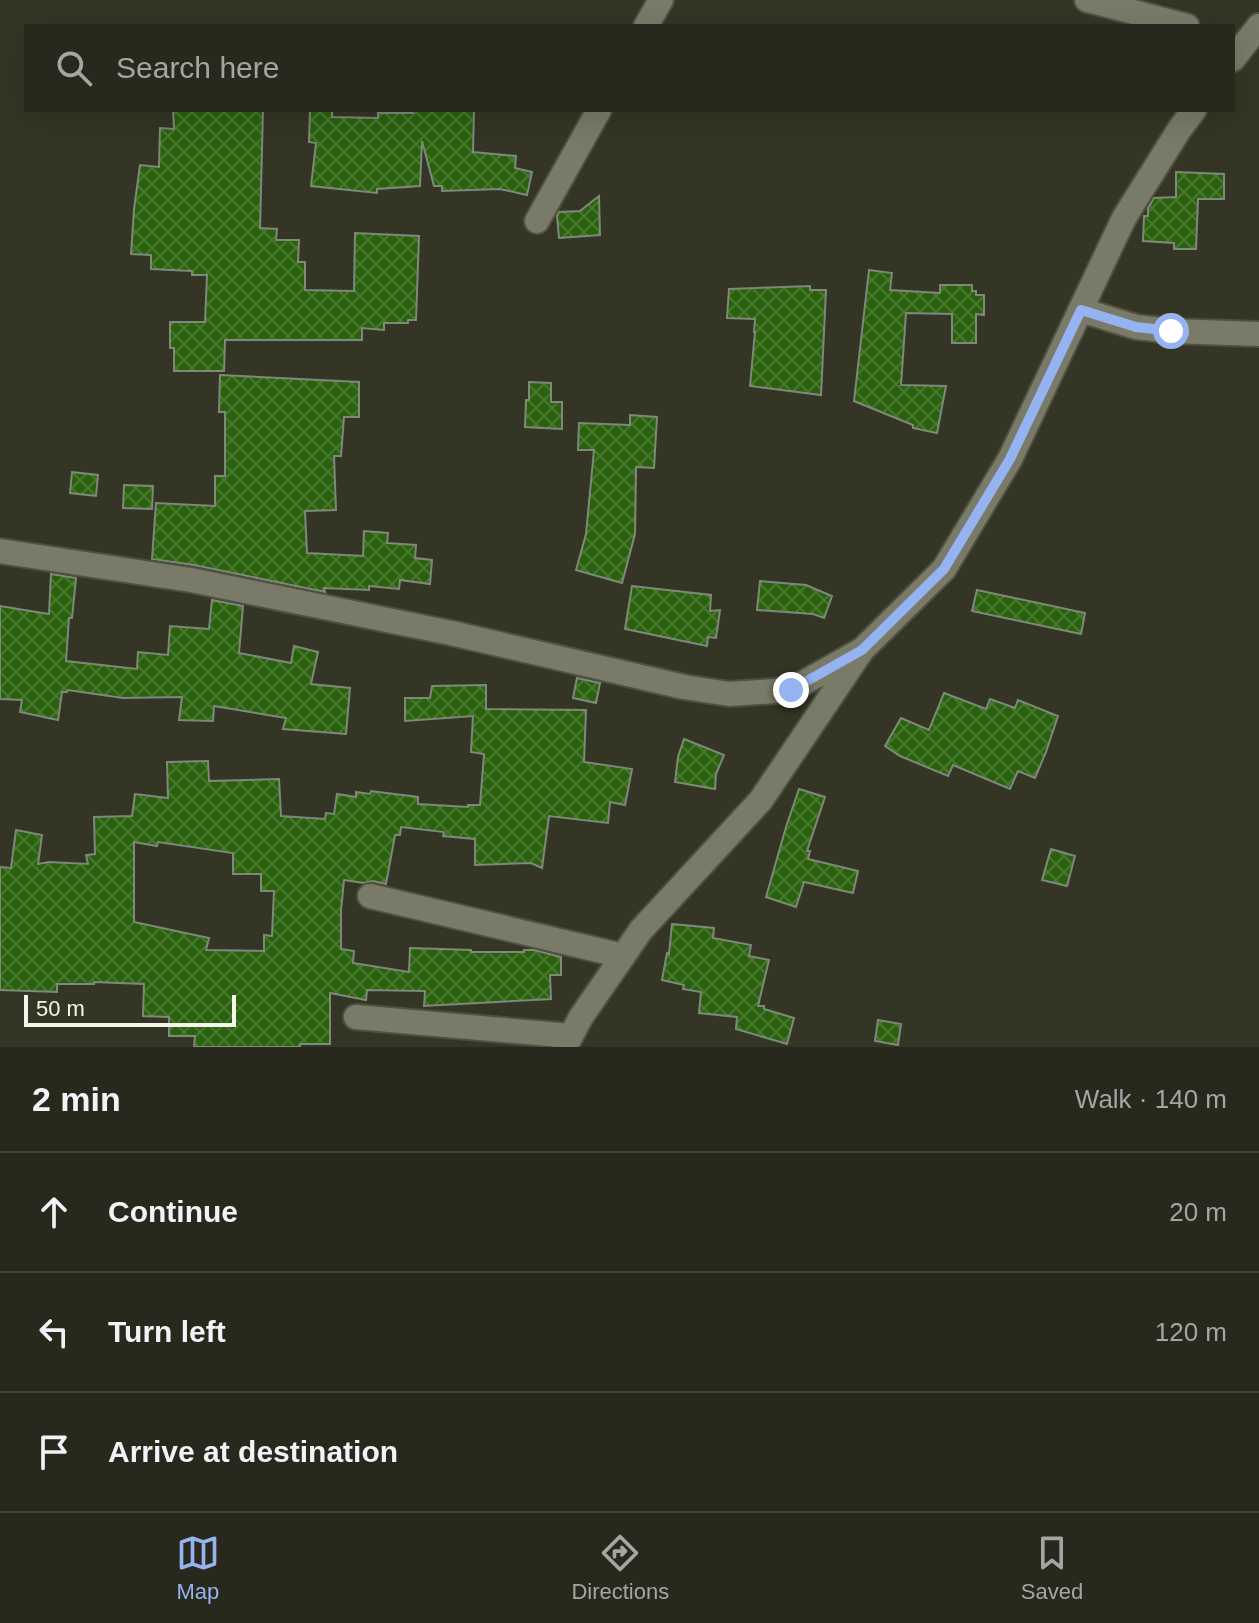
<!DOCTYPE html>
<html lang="en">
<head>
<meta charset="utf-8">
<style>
	body { margin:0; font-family:Helvetica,sans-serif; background:#303025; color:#f1f3f6 }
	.scale { position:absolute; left:24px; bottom:20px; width:212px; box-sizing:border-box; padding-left:8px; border:4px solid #f4f4ea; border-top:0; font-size:22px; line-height:28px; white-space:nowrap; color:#f4f4ea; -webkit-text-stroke:6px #353525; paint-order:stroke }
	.stop { position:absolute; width:24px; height:24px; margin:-18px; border:6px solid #95b2f1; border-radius:50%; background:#fff }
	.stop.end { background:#95b2f1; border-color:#fff; box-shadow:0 2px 8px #0008 }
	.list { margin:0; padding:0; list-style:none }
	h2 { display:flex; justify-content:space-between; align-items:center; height:104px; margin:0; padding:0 32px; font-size:34px }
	h2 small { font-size:26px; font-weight:400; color:#a5a6a3 }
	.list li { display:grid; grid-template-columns:52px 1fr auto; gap:24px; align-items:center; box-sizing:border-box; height:120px; padding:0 32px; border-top:2px solid #44443b }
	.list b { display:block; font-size:30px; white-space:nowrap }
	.list em { font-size:26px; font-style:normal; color:#a5a6a3 }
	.icon { flex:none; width:44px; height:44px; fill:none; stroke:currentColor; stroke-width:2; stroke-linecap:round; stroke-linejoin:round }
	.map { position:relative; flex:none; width:1259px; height:1047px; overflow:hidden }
	.search { position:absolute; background:#28281c; box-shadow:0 8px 32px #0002; left:24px; right:24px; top:24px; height:88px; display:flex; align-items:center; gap:20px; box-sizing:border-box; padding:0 28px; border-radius:0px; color:#a5a6a3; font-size:30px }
	.sheet { height:464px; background:#28281c }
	nav { display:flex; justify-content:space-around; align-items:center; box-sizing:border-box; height:112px; border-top:2px solid #44443b; background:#28281c; font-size:22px; color:#a5a6a3 }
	nav a { display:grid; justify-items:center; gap:4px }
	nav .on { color:#95b2f1 }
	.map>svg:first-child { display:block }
	.building { fill:url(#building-cross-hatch); stroke:#7e897a; stroke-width:2; fill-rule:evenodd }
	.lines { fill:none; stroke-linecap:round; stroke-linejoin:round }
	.street-casing { stroke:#505042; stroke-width:28 }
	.secondary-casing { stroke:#505042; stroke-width:28 }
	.street { stroke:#7a7a69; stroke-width:24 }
	.secondary { stroke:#7a7a69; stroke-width:24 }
	.route { stroke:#95b2f1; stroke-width:10 }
</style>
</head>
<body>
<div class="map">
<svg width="1259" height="1047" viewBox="0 0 1259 1047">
	<defs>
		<pattern id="building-cross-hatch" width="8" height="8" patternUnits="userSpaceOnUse" patternTransform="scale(2)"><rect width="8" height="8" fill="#29610d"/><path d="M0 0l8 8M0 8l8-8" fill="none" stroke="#497830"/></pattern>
	</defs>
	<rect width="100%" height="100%" fill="#353525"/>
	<!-- building -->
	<path class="building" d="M173,110H263L260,228L277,229L276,240H299L298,262H305V290L354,291L355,233L419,236L416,320H408V323H384V330L362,328V340H225L224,371H174V348H170V322H205L207,275H192V271L151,269V255L131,254L134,209L140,165L159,167L160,128L174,129Z
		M310,110H332V117L378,118V113H413L412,110H474L473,152L516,156L515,168L532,172L527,195L500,189L442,191V186H434L422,141L420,186L377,189V193L311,186L316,143L309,142Z
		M1176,172L1224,174V199H1198L1196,249H1174V243L1143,241L1144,216H1148V208L1154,198L1176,197Z
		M599,196L600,235L559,238L557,216L559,212L580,211Z
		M869,270L892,273L890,290L940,293V285H972V291H976V295H984V315L976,314V343H952V314L906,313L901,385L946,386L937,433L913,428V425L854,401Z
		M810,286V290H826L821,395L750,386L755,332H754L755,319L727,318L729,289Z
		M220,375L359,382V417H344L341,456H334L336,510L305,511L307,553L363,556L364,531L388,533L387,543L416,545L415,558L432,560L430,584L400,580L399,589L369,586V590L324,588L325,592L194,565L152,559L156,503L215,506V476H225V412H219Z
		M529,382L551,383V402H562V429L525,427L526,400H529Z
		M630,415L657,417L654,468L636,467L635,534L622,583L576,570L586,534L594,450H578L579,423L630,425Z
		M72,472L98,475L96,496L70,493Z
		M124,485L153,486L152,509L123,508Z
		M51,574L76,578L72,618H69L66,661L137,669L138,652L168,655L170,626L209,629L212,600L243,606L239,653L291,663L294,646L318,652L311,684L350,688L346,734L283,729L286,718L214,706L213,721L179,720L182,697L123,698L68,690L67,692H62L58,720L20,712L22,700L0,699V606L49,614Z
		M760,581L806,585L832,596L824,618L813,614L757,610Z
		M632,586L711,595L710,611L720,610L716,638L708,637L707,646L625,629Z
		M977,590L1085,613L1081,634L972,611Z
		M577,678L600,683L596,703L573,698Z
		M486,685V709L586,710L584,762L632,769L625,805L610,802L608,823L549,816L542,868L531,863L475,865V839L443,836L444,832L401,827L400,835H395L386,884L373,881L364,883L344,880L341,910V949L354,951L353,963L409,972L410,948L471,950V952H524V950H534L561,957V975H550L551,999L424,1006L425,991L367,990L366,1000L330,993V1044H300V1047H194L195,1036H169V1017L143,1016L144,984L94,982V984H57V992L0,990V867L11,868L16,830L42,835L38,864L49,862L88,864L86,855L95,854L94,817L132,816L135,794L168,798L167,762L208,761L209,781L279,779L281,816L325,819L326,813L334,814L337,794L356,797V792L370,794L371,791L418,797V804L468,807V805H480L484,754L471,752L473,716L405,721V698H430L432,686ZM134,842L157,846L158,842L233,853V874H261V891H274L272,936L264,935V951L206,950L209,938L134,922Z
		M944,693L986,709L990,699L1015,708L1018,700L1058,716L1046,752L1035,778L1018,771L1010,789L953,765L948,776L900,756L885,746L901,718L929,730Z
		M684,739L724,755L716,774L715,789L675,782L678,757Z
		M799,789L825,797L807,851H810L808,859L858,871L853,893L804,882L796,907L766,897L786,827Z
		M1051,849L1075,856L1067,886L1042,880Z
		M672,924L714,928L713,938L751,945L749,956L769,960L758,1006H764V1009L794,1018L787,1044L736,1029L737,1017L699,1013L701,992L683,989L684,985L662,980L667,953L669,954Z
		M878,1020L901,1024L898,1045L875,1041Z"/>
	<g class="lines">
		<defs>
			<path id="street" d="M1087,0L1187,26
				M646,26L661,0
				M1233,59L1259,26
				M537,221L599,110
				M1081,310L1136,327L1171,331L1259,334
				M0,551L191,580L451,633L684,687L729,694L791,690L862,650L944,569L1010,459L1124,218L1179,130L1194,110
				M370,896L623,956
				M356,1017L571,1036"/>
			<path id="secondary" d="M565,1047L581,1017L641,930L761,800L862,650"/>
		</defs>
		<!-- street casing -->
		<use href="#street" class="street-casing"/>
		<!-- secondary casing -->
		<use href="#secondary" class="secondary-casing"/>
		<!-- street -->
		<use href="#street" class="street"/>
		<!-- secondary -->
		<use href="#secondary" class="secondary"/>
	</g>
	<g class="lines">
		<!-- route -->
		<path class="route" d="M791,690L862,650L944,569L1010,459L1081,310L1136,327L1171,331"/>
	</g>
</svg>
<div class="scale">50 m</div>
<div class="stop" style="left:1171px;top:331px"></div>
<div class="stop end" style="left:791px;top:690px"></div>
<div class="search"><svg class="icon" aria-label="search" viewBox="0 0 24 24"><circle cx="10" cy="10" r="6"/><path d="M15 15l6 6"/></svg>Search here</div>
</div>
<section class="sheet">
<h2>2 min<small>Walk · 140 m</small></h2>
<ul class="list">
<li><svg class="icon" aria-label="ahead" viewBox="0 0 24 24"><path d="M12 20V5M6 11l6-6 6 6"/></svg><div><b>Continue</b></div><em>20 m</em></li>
<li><svg class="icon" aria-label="left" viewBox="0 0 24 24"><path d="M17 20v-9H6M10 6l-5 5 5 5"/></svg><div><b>Turn left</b></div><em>120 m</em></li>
<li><svg class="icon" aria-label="arrive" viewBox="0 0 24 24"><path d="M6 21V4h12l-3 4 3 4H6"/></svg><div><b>Arrive at destination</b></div></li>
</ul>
</section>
<nav>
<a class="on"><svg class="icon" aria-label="map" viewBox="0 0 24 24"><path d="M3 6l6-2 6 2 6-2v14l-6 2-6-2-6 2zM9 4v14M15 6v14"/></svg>Map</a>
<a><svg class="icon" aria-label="directions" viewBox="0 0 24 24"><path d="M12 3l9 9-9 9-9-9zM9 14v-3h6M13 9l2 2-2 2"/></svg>Directions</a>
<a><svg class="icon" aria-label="saved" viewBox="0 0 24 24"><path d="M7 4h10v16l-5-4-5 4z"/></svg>Saved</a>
</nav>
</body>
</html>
